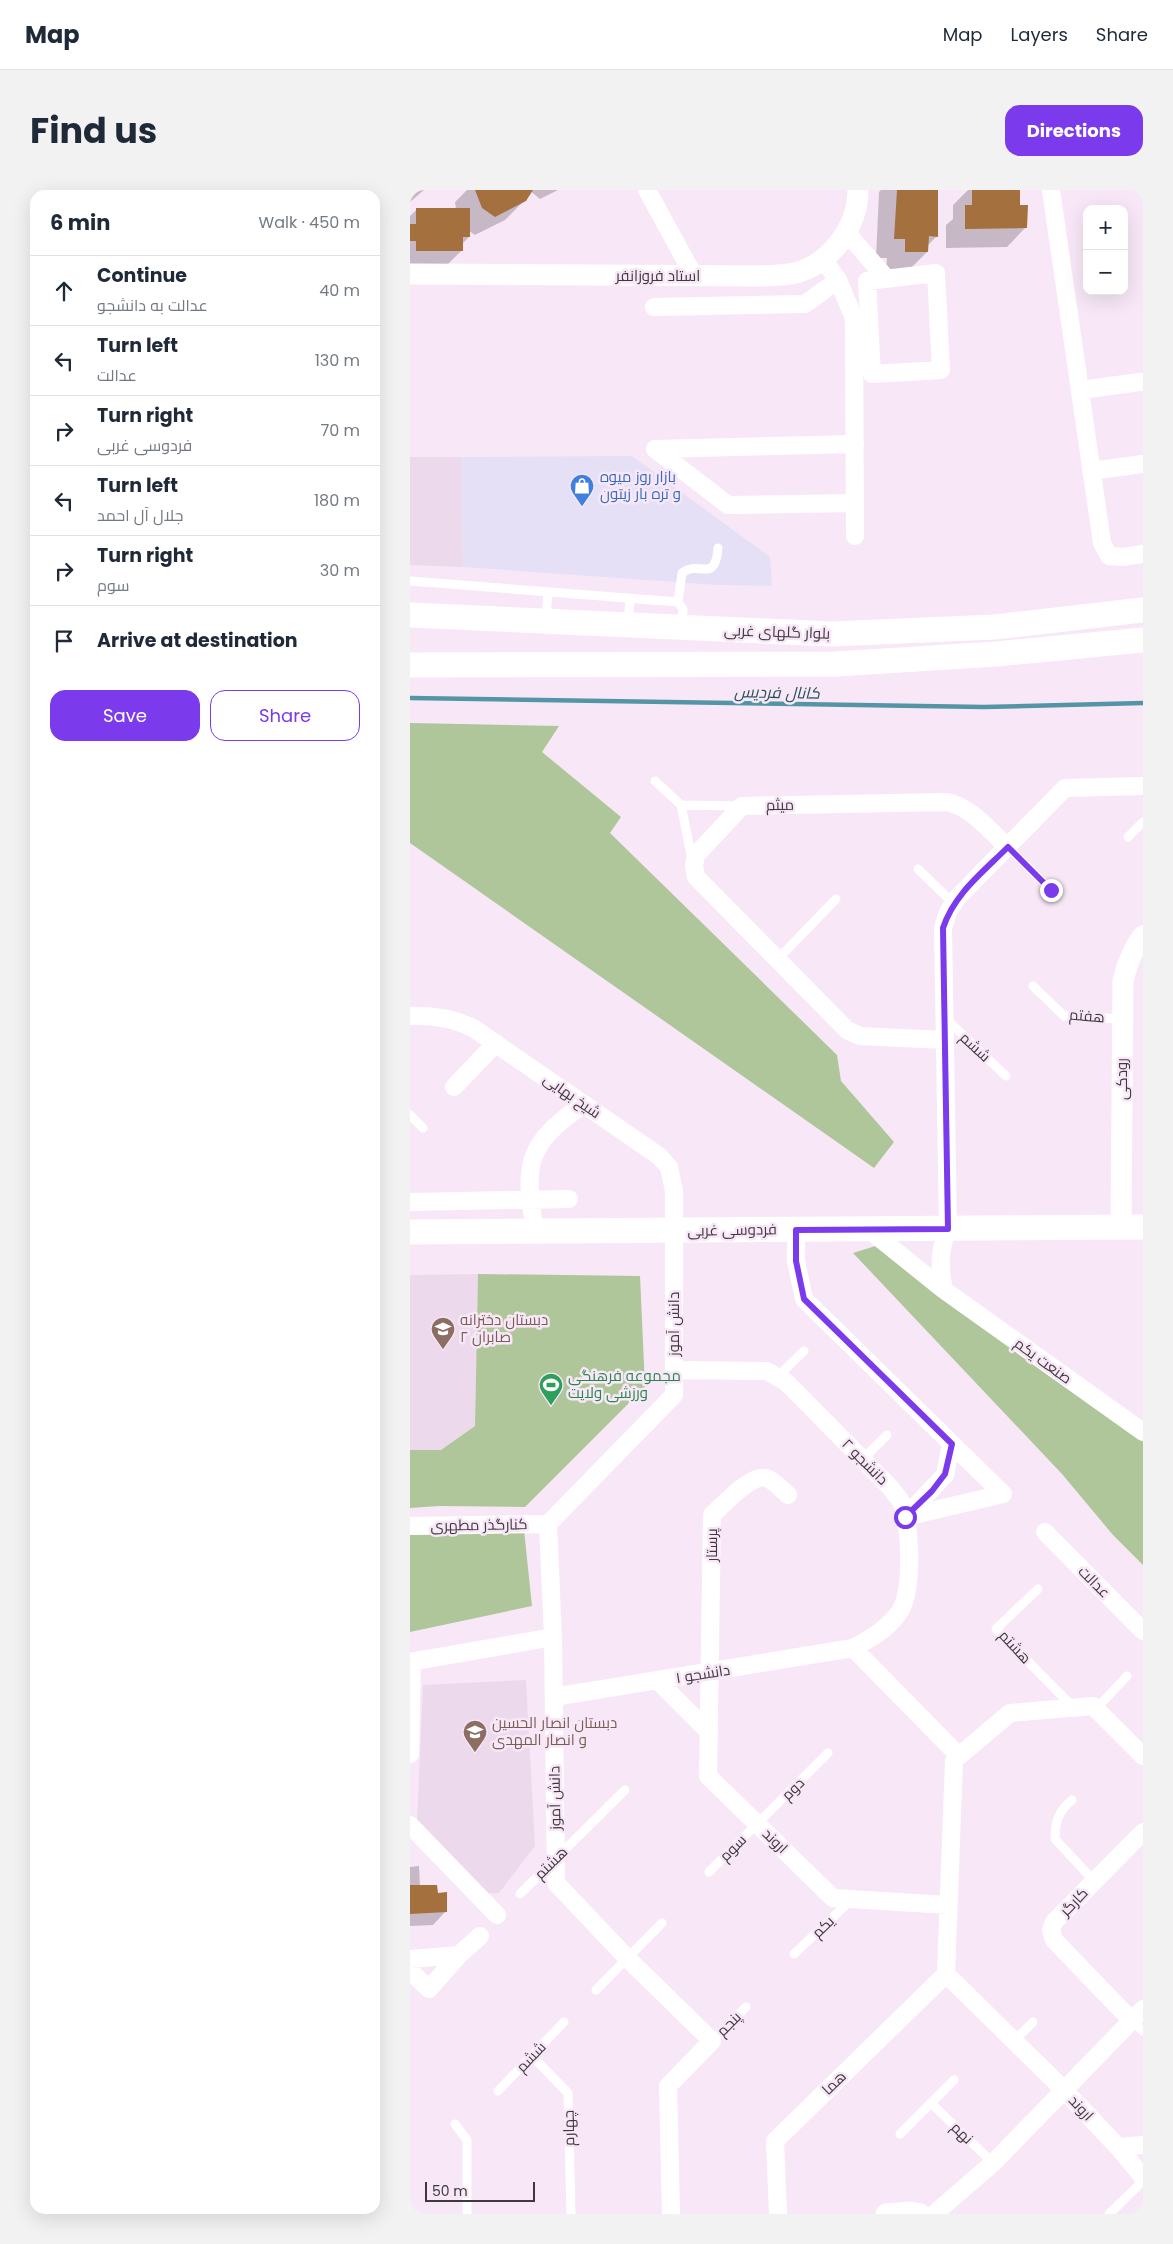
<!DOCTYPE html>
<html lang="en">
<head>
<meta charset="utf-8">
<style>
	body { margin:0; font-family:Poppins,Cairo,sans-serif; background:#f2f2f3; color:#1f2937 }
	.controls { position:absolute; right:15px; top:15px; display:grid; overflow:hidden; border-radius:10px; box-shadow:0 5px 20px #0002 }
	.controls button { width:45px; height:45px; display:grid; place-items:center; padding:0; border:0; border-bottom:1px solid #e0e1e3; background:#fff; color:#1f2937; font:25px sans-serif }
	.scale { position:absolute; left:15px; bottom:12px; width:110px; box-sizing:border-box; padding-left:5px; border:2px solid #3f393f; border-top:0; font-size:14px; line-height:18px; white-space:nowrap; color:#3f393f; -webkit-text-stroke:4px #f8e8f7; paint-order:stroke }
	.stop { position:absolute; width:15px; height:15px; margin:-11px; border:4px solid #7c3aed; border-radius:50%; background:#fff }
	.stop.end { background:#7c3aed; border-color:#fff; box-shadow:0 1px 5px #0008 }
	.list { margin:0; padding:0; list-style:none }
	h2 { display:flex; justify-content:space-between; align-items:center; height:65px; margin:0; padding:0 20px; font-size:21px }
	h2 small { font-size:16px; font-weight:400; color:#747a83 }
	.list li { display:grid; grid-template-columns:32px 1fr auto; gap:15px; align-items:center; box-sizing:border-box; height:70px; padding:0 20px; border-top:1px solid #e0e1e3 }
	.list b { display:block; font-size:19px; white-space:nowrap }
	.list p { margin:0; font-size:16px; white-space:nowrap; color:#747a83 }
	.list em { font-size:16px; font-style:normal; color:#747a83 }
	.actions { display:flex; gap:10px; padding:15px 20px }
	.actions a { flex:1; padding:11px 0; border:1px solid #7c3aed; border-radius:15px; text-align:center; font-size:18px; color:#7c3aed }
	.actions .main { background:#7c3aed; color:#fff }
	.icon { flex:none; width:28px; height:28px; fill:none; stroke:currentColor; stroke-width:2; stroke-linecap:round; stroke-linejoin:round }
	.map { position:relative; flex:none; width:733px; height:2024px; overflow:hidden; border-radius:15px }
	header { display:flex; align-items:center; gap:30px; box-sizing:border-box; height:70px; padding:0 25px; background:#fff; border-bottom:1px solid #e0e1e3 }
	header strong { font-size:24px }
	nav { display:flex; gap:28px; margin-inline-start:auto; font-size:18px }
	.intro { display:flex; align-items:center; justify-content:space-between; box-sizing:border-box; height:120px; padding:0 30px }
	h1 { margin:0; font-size:35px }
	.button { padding:12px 22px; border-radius:15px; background:#7c3aed; color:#fff; font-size:18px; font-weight:700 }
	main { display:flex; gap:30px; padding:0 30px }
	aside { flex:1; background:#fff; border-radius:15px; box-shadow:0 5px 20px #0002 }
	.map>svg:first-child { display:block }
	.commercial { fill:#e5e0f6 }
	.built { fill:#edd9ec }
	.green { fill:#afc59a }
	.shadow { fill:#0003 }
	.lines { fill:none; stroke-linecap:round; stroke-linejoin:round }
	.stream { stroke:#5395a4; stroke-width:4.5 }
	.building { fill:#a4703d }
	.service { stroke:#fff; stroke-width:9 }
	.minor { stroke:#fff; stroke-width:18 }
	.tertiary { stroke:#fff; stroke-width:21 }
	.secondary { stroke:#fff; stroke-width:25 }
	.route { stroke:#7c3aed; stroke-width:6 }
	.labels { text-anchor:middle; stroke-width:5; stroke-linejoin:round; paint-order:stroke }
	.street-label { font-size:15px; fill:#3f393f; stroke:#f8e8f7 }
	.shop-label { font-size:15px; fill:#366cbe; stroke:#f8e8f7; text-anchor:start }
	.education-label { font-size:15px; fill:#785e54; stroke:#f8e8f7; text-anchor:start }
	.leisure-label { font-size:15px; fill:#27864d; stroke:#f8e8f7; text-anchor:start }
	.water-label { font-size:16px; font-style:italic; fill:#27515a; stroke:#f8e8f7 }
</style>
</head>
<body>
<header>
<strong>Map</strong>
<nav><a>Map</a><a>Layers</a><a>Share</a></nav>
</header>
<div class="intro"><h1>Find us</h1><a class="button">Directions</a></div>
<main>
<aside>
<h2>6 min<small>Walk · 450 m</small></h2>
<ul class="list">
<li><svg class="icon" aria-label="ahead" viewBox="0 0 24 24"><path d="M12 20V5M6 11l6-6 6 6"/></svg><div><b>Continue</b><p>عدالت به دانشجو</p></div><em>40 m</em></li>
<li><svg class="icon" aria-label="left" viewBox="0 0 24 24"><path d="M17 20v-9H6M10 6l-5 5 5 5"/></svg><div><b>Turn left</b><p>عدالت</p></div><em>130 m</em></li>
<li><svg class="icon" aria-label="right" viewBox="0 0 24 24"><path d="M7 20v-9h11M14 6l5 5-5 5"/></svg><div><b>Turn right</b><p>فردوسی غربی</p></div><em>70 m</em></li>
<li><svg class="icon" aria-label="left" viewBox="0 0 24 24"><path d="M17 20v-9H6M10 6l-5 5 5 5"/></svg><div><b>Turn left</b><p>جلال آل احمد</p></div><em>180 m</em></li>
<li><svg class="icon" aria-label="right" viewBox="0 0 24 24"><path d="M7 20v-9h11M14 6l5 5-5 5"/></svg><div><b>Turn right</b><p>سوم</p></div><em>30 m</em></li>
<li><svg class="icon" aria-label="arrive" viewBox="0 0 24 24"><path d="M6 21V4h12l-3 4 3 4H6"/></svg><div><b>Arrive at destination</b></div></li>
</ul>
<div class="actions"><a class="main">Save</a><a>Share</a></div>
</aside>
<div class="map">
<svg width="733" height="2024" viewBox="0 0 733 2024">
	<rect width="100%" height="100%" fill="#f8e8f7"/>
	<!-- commercial -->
	<path class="commercial" d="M222,266L360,367L362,396L307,395L53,377L51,267Z"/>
	<!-- built -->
	<path class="built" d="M0,267H51L53,377L0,375Z
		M68,1084L65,1236L31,1260H0V1085Z
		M116,1490L125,1656L89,1703H78L7,1632L13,1495Z"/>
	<!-- green -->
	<path class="green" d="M0,533L149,536L132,562L211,627L200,643L427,865L431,891L484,952L464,978L0,653Z
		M472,1054L733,1235V1375L703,1345L652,1284L443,1063Z
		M68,1084L230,1086L235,1197L115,1317L29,1316L0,1318V1260H31L65,1236Z
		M114,1340L122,1416L0,1442V1345Z"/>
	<!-- shadow -->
	<path class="shadow" d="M0,0H14L0,12Z
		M57,0H116L115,10L95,30L65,45L59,41V47L52,54V60L33,79L0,80V26L7,19H46L45,12Z
		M119,0H148L130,9Z
		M471,0H527V46L517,56V62L498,81H476L477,68H466L469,2Z
		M558,0H609V17L616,37L597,57L536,58V35L543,29V15Z
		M9,1676L10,1696L26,1704L36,1721L23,1735L0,1736V1677Z"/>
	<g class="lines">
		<!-- stream -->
		<path class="stream" d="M0,508L574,517L733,513"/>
	</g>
	<!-- building -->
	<path class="building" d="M65,0H123L116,11L85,27L72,18Z
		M487,0H528V47L519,46L518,62H495V49H484Z
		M562,0H610V15H618L617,38L555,39V15H562Z
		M6,18H60V47H53V61H6V51H0V34H6Z
		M0,1695H27L28,1703L37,1702V1722L0,1724Z"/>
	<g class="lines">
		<!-- service -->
		<path class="service" d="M0,391L268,412L273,419L272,435
			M268,412L272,383C289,369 305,395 308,358
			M136,429L138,402
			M218,433L220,409
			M245,591L271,615L330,616
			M271,615L282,669
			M718,647L733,632
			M598,657L641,700
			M508,679L544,714
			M367,770L426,709
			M623,796L654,826L713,829
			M535,828L596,886
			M0,925L13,938
			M367,1187L394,1161
			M453,1269L477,1245
			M628,1399L586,1439L663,1517
			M686,1519L717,1486
			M662,1610C648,1621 645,1633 645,1649L684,1691
			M299,1682L418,1563
			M110,1704L215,1600
			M384,1764L440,1711
			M186,1800L252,1733
			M722,1831L733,1841
			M302,1851L336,1817
			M604,1851L623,1832
			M122,1866L158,1903L161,2024
			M88,1901L154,1832
			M521,1913L583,1973
			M45,1934L57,1950V2024
			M490,1944L544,1890
			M699,2024L733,1991"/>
		<!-- minor -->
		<path class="minor" d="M237,0L284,86
			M641,0L692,353L699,366L713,367L733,364
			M436,42L477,89
			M526,83L531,180L462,184L457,91Z
			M428,90L444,128L445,346
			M244,117L395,114L428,90L413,69
			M670,200L730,192
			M245,259L318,315L445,313
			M245,259L445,254
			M681,281L733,274
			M0,826C23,825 42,828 63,838L249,966L259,977L264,1001V1205L138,1334L143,1447L146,1693L217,1768L302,1851L258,1896L261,2024
			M535,850L450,846L437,840L286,687L284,676L286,665L332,616L537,612C561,617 579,640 598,657
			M44,897L86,853
			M0,1012L159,1009
			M458,1039L534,1100L733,1242
			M386,1040V1071L394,1109L593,1304
			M125,1042C114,974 115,955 174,914
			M534,1100C529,1077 529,1060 538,1039L533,738L538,722L547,708L655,598L733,596
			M541,1254L535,1285L495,1327L593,1304
			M378,1305C372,1300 364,1290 356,1288C341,1284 314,1314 302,1325L298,1586L423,1708L538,1715
			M0,1336L138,1334
			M635,1342L733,1441
			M443,1458L549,1566L544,1571L536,1784L654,1900L708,1957L733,1955
			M0,1472L143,1447
			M248,1491L299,1542
			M144,1507L443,1458C460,1449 476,1440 488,1424C504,1404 500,1340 493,1316C491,1309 484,1303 480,1297L376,1192L357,1181L264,1180
			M0,1564L2,1472
			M549,1566L600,1523L683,1516L733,1566
			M0,1635L87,1725
			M0,1769L49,1765L70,1746
			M0,1781L19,1799L49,1765
			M722,1831L644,1750L641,1740L644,1732L733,1642
			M708,1957L733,1987
			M368,2024L365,1951L536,1784
			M524,2024L583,1973L733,1819"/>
		<!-- tertiary -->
		<path class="tertiary" d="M0,84L350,86C362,85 374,86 385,83C421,74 448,36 448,0
			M711,1037L713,791C717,774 722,760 733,746
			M476,2024L500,2022L510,2024"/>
		<!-- secondary -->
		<path class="secondary" d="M0,425L421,444L585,437L733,420
			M0,475L426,474L586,464L733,450
			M0,1042L733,1037"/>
	</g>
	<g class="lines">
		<!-- route -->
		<path class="route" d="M495,1327L522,1301L535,1284L542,1254L394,1109L386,1071V1040L538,1039L533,738C544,704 573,682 598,657L641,700"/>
	</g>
	<!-- icons -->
	<defs>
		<symbol id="shop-pin" viewBox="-11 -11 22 30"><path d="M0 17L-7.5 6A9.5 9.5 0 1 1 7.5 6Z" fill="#3f7fe0" stroke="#f8e8f7"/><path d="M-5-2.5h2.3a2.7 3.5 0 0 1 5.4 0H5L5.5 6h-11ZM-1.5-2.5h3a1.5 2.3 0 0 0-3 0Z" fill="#fff"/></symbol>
		<symbol id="school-pin" viewBox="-11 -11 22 30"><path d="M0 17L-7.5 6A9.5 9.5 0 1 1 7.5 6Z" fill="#8d6e63" stroke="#f8e8f7"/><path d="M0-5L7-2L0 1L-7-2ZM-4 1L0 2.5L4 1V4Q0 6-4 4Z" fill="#fff"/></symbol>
		<symbol id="stadium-pin" viewBox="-11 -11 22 30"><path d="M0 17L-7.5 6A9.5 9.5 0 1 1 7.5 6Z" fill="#2e9e5b" stroke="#f8e8f7"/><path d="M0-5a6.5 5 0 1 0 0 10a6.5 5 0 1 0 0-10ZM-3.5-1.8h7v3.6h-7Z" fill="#fff"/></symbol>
	</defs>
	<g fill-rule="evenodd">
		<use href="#shop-pin" x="158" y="282" width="28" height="38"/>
		<use href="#school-pin" x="19" y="1125" width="28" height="38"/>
		<use href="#stadium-pin" x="127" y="1181" width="28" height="38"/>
		<use href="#school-pin" x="51" y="1528" width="28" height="38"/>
	</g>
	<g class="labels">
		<!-- street labels -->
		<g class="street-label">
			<text x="248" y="91">استاد فروزانفر</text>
			<text transform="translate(367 442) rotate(2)" y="5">بلوار گلهای غربی</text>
			<text transform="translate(370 615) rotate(-1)" y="5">میثم</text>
			<text transform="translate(677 826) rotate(5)" y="5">هفتم</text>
			<text transform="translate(565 857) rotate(43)" y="5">ششم</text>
			<text transform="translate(712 889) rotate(-90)" y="5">رودکی</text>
			<text transform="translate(162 906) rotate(35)" y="5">شیخ بهایی</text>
			<text transform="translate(322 1040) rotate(-1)" y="5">فردوسی غربی</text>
			<text transform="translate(264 1134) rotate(-90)" y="5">دانش آموز</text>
			<text transform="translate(633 1171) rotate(36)" y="5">صنعت یکم</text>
			<text transform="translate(455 1272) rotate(45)" y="5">دانشجو ۲</text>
			<text transform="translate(69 1335) rotate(-1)" y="5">کنارگذر مطهری</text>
			<text transform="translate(302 1355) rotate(-90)" y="5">پرستار</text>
			<text transform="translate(684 1392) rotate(45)" y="5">عدالت</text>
			<text transform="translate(605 1457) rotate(47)" y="5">هشتم</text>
			<text transform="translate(293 1484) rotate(-9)" y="5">دانشجو ۱</text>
			<text transform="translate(383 1599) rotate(-45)" y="5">دوم</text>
			<text transform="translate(145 1608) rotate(-91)" y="5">دانش آموز</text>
			<text transform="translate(365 1651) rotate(44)" y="5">اروند</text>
			<text transform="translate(323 1658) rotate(-45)" y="5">سوم</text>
			<text transform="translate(141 1673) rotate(-44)" y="5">هشتم</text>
			<text transform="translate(664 1712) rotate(-46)" y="5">کارگر</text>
			<text transform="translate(413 1737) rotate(-44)" y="5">یکم</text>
			<text transform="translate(319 1834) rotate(-45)" y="5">پنجم</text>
			<text transform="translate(121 1867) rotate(-46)" y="5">ششم</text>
			<text transform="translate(424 1893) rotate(-44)" y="5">هما</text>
			<text transform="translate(671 1918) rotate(47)" y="5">اروند</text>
			<text transform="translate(159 1938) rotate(-91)" y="5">چهارم</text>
			<text transform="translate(552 1943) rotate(44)" y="5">نهم</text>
		</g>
		<!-- shop labels -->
		<g class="shop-label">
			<text x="190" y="292">بازار روز میوه<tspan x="190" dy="17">و تره بار زیتون</tspan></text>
		</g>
		<!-- education labels -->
		<g class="education-label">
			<text x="50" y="1135">دبستان دخترانه<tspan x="50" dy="17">صابران ۲</tspan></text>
			<text x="82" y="1538">دبستان انصار الحسین<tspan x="82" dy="17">و انصار المهدی</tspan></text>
		</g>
		<!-- leisure labels -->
		<g class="leisure-label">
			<text x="158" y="1191">مجموعه فرهنگی<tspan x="158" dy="17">ورزشی ولایت</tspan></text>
		</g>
		<!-- water labels -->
		<g class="water-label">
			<text transform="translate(367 502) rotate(1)" y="6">کانال فردیس</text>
		</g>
	</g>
</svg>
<div class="controls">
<button>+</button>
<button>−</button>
</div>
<div class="scale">50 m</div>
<div class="stop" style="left:495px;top:1327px"></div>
<div class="stop end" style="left:641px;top:700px"></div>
</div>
</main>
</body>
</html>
